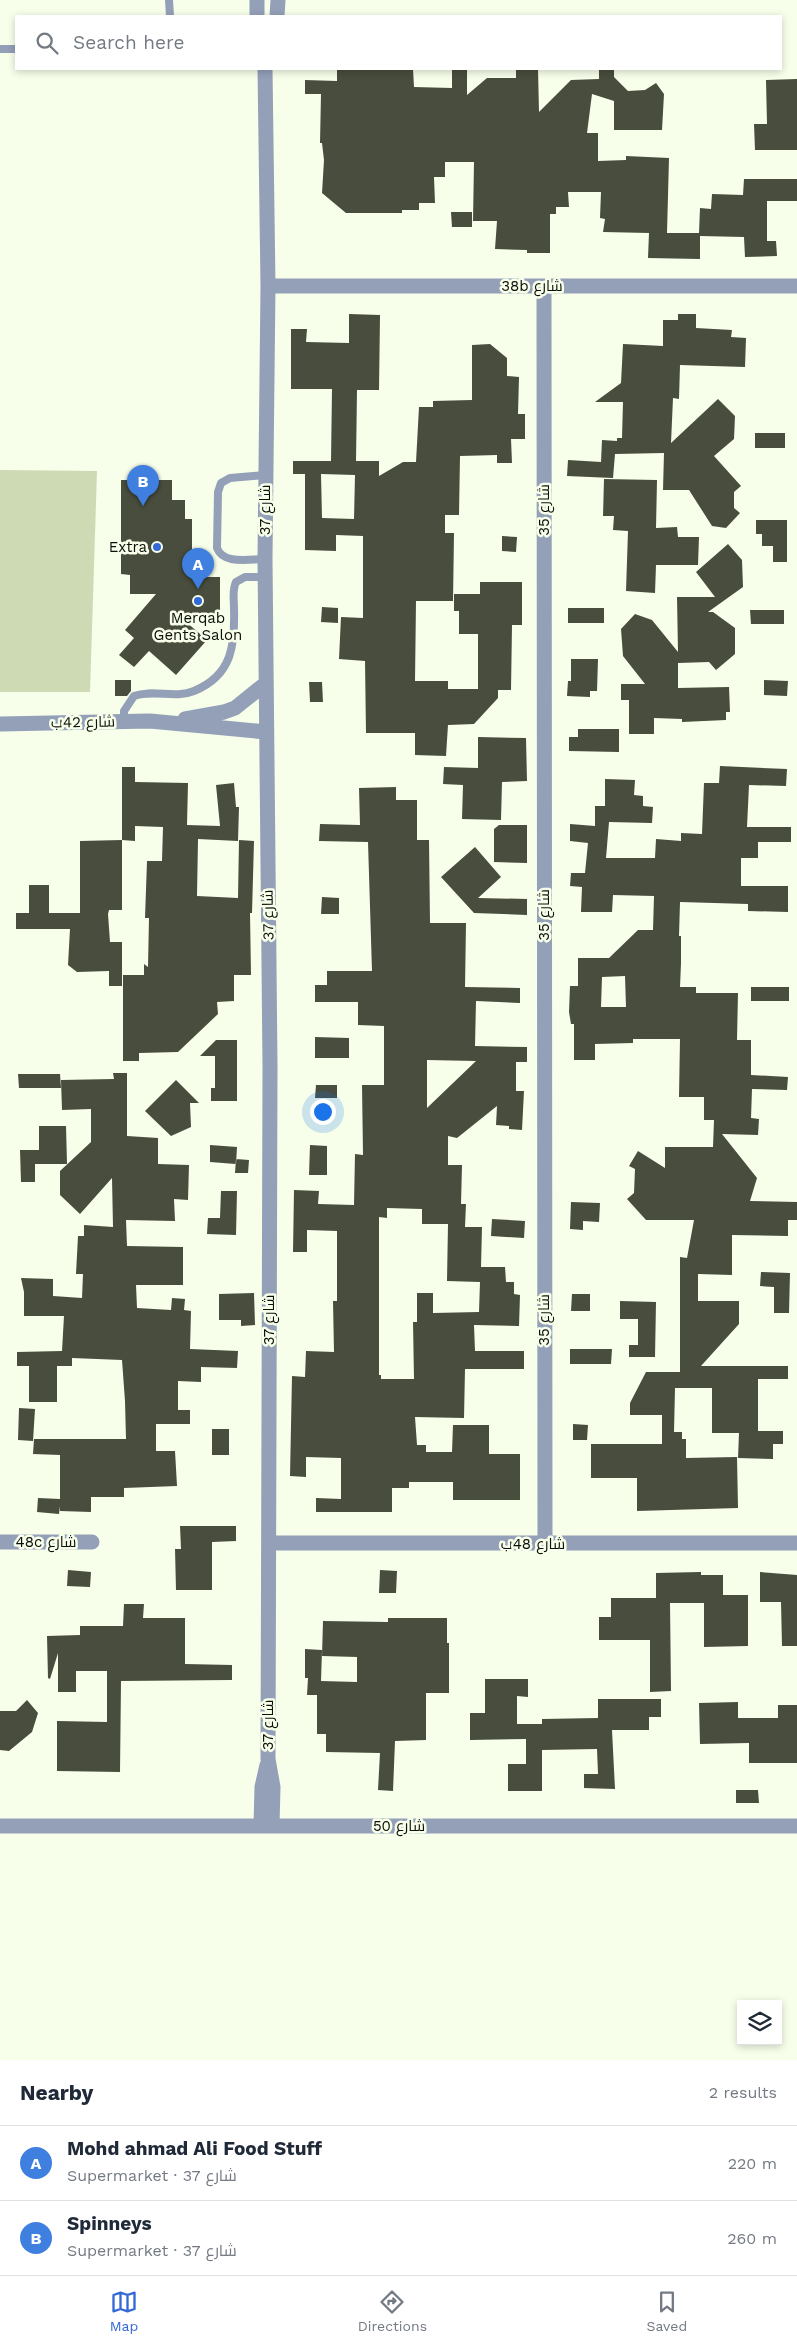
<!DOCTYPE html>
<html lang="en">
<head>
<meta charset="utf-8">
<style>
	body { margin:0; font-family:"Work Sans",Cairo,sans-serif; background:#f2f2f3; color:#1f2937 }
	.controls { position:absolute; right:15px; bottom:15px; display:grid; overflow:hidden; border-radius:0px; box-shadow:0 2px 8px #0003 }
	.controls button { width:45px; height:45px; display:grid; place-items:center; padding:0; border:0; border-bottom:1px solid #e0e1e3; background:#fff; color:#1f2937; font:25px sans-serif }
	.you { position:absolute; left:322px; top:1111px; width:18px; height:18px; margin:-12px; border:4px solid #fff; border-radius:50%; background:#1a73e8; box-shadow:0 0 0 8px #1a73e833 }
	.badge { display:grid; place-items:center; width:32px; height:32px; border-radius:50%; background:#3368d7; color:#fff; font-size:16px; font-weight:700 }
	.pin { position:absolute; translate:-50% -41px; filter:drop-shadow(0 1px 2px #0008) }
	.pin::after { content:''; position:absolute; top:26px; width:18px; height:15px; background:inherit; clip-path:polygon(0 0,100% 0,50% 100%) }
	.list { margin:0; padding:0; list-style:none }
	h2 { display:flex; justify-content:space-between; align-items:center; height:65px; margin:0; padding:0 20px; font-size:21px }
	h2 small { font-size:16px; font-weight:400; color:#747a83 }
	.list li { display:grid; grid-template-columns:32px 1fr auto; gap:15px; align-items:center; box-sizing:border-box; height:75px; padding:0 20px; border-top:1px solid #e0e1e3 }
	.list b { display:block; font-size:19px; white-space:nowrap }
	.list p { margin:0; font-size:16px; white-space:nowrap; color:#747a83 }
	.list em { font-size:16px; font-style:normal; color:#747a83 }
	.icon { flex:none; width:28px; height:28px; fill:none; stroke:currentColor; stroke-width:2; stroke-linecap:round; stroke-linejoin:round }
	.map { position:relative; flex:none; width:797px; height:2060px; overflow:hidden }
	.search { position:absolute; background:#fff; box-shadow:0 2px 8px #0003; left:15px; right:15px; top:15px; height:55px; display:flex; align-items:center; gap:12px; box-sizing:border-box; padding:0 18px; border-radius:0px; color:#747a83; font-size:19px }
	.sheet { height:215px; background:#fff }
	nav { display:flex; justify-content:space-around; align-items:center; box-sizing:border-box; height:70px; border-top:1px solid #e0e1e3; background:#fff; font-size:14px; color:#747a83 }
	nav a { display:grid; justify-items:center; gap:2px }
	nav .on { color:#3368d7 }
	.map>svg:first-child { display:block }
	.green { fill:#cedab4 }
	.building { fill:#484d3d; fill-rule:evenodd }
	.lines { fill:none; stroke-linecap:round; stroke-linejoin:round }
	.lane { stroke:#93a0b8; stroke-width:8 }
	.street { stroke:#93a0b8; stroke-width:15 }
	.poi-dot { fill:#3368d7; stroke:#f7feea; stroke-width:2 }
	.labels { text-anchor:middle; stroke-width:5; stroke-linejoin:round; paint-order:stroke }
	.street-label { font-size:15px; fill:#0d0f09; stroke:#f7feea }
	.poi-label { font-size:15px; fill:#0d0f09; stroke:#f7feea; text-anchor:end }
</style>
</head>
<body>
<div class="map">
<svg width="797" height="2060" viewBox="0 0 797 2060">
	<rect width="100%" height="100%" fill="#f7feea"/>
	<!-- green -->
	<path class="green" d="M0,470L97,471L90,692H0Z"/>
	<!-- building -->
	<path class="building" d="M337,69H413L414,87L452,88V69H467V95L487,78H516V69H538L539,112L571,80L599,79V69H614V77L628,91L645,90L656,83L664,94L662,130H614V101L592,94L587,133H598V161L626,160V156L669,158L667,233H699L700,208L711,209L712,194L743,195L744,179H797V201H767V241H776L777,256L745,257L744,237L700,236V259L648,258L649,233L603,232L605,219L600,218L601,192H568L569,207H556V214H550V253H527V250L495,249L497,221H473L474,162H445V177H434L435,203H419V210H402V213H346L322,193L324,160L322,143H320L321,94H305V80L337,81Z
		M797,79V150H755L754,124H767L766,80Z
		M451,212H472V227H452Z
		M349,314L380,315L379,390H357L356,461H379V476L403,462H416L419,407H433V401L472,400V345L490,344L507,358V376L519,377L518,414H525V439H511L512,463H497V455L460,456L459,515H445V533H454L453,601H416L415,681H448V689H478V634H459V611H454V594H480V582H522V625H512L511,690H498V698L474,724L448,725L446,756L415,755V733H366L365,661L339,659L341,617L363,618V536L336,535V551L305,550V474H293V461H331L332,389H291V329H307L306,342L349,343ZM321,474L355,475L354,519L322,518Z
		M678,314H696V328L732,330L731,337L746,338L745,367L680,365L679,399L673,398L671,443L718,399L735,416L734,439L714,456L741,486L734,492V508L740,513L726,528L712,526L689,490H663L664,453L615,454L613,478L567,476L568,460L601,462L602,440L617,441V438H622L623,402H595L621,383L623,344L663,346V320H678Z
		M755,433H785V448H755Z
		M604,479L657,480L656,528L677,527L678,537H699L698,565H656L655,593L626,591L628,531L613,530L614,516H603Z
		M121,480H172V500H185V519H192V577H220V614L178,615L207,640L176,675L149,651L134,667L119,655L134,638L125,630L156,594H130V575L121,574Z
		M756,520H787V562H773V546H762V534H756Z
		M502,536L517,537L516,552L502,551Z
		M728,544L742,560L743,587L708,612H713L735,628V654L716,670L709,662L678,663V688L729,687L730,712H726V720L682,722V719L654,718V734H629V700H621V684H645L623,656L621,629L635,614L652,620L678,652L677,597H715L696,572Z
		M322,607L338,608V623L321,622Z
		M568,608H604V623H568Z
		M750,610H784V624H751Z
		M571,659H598L597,691H590V697L567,696L568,681H571Z
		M115,680H131V691L127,696H115Z
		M764,680L788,681L787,696L764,695Z
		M309,682H322L323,702H310Z
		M578,729H619V752L569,751V737H578Z
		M478,737L526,738L527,781L502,782L501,820L462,819L463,785L443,784L444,767L478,768Z
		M720,766L787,769L786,786L749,785L747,827H791V842H758V858H741V886H788V912L748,911V904L680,902L679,936H681V963L680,987H696V993H738L737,1040H751V1075L788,1077L787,1090L752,1089L751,1118L759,1119L758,1135L722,1134L757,1178L750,1201L797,1202V1220H788V1236L732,1235V1275L698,1274V1301H739V1324L701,1366H788V1379H758V1431H783V1444H773V1459L738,1458L739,1433H712V1388H675L674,1432H682V1439H686V1458L737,1457L738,1508L637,1511V1478H591V1444H662V1415H630V1403L646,1372H680V1257L687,1258L694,1220H646L627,1199L634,1193L635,1169L629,1166L638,1151L665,1168V1147H713L714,1120H704V1097H679L680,1039H633V1043L595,1044V1060H574V1024H571L569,1012L570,986H578V958H609L638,930H653L654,896L613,895L612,912H581L582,887L570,886L571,873H585L588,843L570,841V824L595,826V806H605V779L635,780L634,795L643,796V806L653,807L652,823L609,822L606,858H655L656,839L681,841V833L702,834L704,783H719ZM625,976L626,1007H601L602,977Z
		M122,767H135V782L188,783L187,825L220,826L216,785L234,783L236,807H239L238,841L198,839L197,896L238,898L239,840L254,841L252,913H250L251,975H234V1001L217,1002L218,1014L178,1052L139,1053V1061H123V975H144V964L148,967L149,918H145L147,861H162L163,827L135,826V841L122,840Z
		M396,787V800H417V840H429L430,923H466L465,987L520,988V1003L476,1001L475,1046L527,1047V1062H516V1091H524L522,1130L509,1129V1126L496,1125L497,1106L457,1138L448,1136V1165H462L461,1204H466L465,1227H482L481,1267H505L506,1282H514V1294L520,1295L519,1326L474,1325L475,1351H524V1369H465L464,1418L415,1417L417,1445H426V1452H452L453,1425H489V1454H520V1500H453V1482H409V1488H392V1512H316V1498L341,1499V1458L306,1457V1477L290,1476L292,1376L305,1377L306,1351L334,1352L333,1301H337V1231L307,1230V1252H293L294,1190L319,1191L318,1204L354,1205L355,1154L363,1155L362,1085H384V1026L358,1025V1002H315V985H327V971H372L368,842L319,841L320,824L360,825L359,788ZM427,1060L476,1061L427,1108ZM387,1208L422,1209V1224H448L447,1281L480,1282L479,1312L433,1313V1293H417V1322H413L414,1379H381V1375H379V1217L387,1218Z
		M499,825H527V863L494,862V829Z
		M122,840V910H109L108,914L110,942H122V986H109V971L77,972L68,965L70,929H16V913H29V885H49V913H80V841Z
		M475,847L501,877L478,898L527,899V915L474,913L441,877Z
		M322,897L339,898V914H321Z
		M751,987H789V1001H751Z
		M315,1037L349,1038V1058H315Z
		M216,1040H237V1101H211V1088H215V1056H200Z
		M113,1073H127V1136L158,1138V1164L189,1165L188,1200L174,1199L175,1221L126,1220L127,1246L183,1247V1285H136L137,1308L171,1310L172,1298L185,1299L184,1310L191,1311L190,1349L238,1351L237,1368L201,1367V1382L178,1381V1410H190V1424H156V1451H175L177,1486L124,1488V1497H91V1512L60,1511V1506L59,1514L37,1512L38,1498L60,1499V1455L33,1454L34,1439H126L125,1401L122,1360L72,1358V1366H57V1402H29V1366H17V1352L62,1351L64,1316H24V1292L21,1278L53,1279V1296L82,1298L83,1274H76L78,1236H84V1225L113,1227L112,1178L80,1214L60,1195V1171L91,1142V1109L62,1110L61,1080L114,1079Z
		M18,1074H60L61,1088H19Z
		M176,1080L199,1103H190L191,1127L171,1136L145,1111Z
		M316,1085H337V1098H315Z
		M39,1126H66L67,1164H35V1182H21L20,1150H39Z
		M210,1145L237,1147L236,1164L210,1162Z
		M310,1145L327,1146V1175H309Z
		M236,1159L249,1160L248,1173H235Z
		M221,1191H237L236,1235L207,1234L208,1218H220Z
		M571,1202L600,1203L599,1222L583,1221V1230L570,1229Z
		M492,1219L525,1221L524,1238L491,1236Z
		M761,1272L790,1273L789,1313H774V1287L760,1286Z
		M254,1293L255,1325L241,1326V1320H219V1294Z
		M572,1294H590V1311H571Z
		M620,1301L656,1302L655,1357H629V1345H638V1319H620Z
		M570,1349H612L611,1364H570Z
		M19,1408L35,1409L33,1441L18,1440Z
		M573,1424L588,1425L587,1440H573Z
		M212,1429H229V1455H212Z
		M180,1526H236V1541L212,1542V1590H176L175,1549H181Z
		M68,1570L91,1572L90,1587L67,1586Z
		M380,1570L397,1571L396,1593H379Z
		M701,1572V1575H723V1595H748V1646L704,1647V1603H670L671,1691L650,1692V1640H599V1617H611V1598H656V1573Z
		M760,1572L797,1575V1646H782L781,1602H760Z
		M124,1604H144L143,1618H185V1664L232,1665V1680L121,1681L120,1772L57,1771V1721L107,1722V1671H76V1692H58V1653L50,1679L48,1678L47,1636L80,1635V1626H123Z
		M388,1618H447V1643H449V1693H426V1740L395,1741L393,1791L378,1790L380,1753L326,1752V1734H317V1695H307L308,1678H305V1649L322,1650L321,1681L357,1682V1657L322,1656L323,1621L388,1622Z
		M485,1679H528V1697L517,1696V1724H542V1719L598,1718V1699H661V1717H649V1730H612L615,1789L584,1788V1774H598L597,1749L542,1750V1791H508V1764H526V1739L470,1740V1713H485Z
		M27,1700L38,1713L32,1732L9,1751L0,1750V1711H16Z
		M738,1702V1718H778V1705H797V1763H749V1743L700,1744L699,1703Z
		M736,1790H758L759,1803H736Z"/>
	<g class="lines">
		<!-- lane -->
		<path class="lane" d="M169,0L170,16
			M0,49H16
			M265,559C250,559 223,565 217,548L218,492L221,483L230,478L265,475
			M124,721V711L134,696C153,689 175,699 194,691C233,675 235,644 234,608C234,599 232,590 236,582L245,577H265"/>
		<!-- street -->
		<path class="street" d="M257,0V16
			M277,16L278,0
			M265,69L268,286L265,559L270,1066L268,1759L273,1787L272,1825
			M268,286H797
			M544,286L545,1544
			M185,719L224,712L235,708L265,684
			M0,724L150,721L266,732
			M0,1542H92
			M269,1543H797
			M261,1825L262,1787L267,1765
			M0,1826H797"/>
	</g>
	<!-- markers -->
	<g class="poi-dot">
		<circle cx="157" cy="547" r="5"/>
		<circle cx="198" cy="601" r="5"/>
	</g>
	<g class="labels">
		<!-- street labels -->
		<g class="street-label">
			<text x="532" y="291">38b شارع</text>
			<text transform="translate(265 510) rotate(-90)" y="5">شارع 37</text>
			<text transform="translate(544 510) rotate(-90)" y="5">شارع 35</text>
			<text transform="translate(83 722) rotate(-1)" y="5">شارع 42ب</text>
			<text transform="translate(268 915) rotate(-91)" y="5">شارع 37</text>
			<text transform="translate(544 915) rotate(-90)" y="5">شارع 35</text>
			<text transform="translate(269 1320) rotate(-90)" y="5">شارع 37</text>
			<text transform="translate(544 1320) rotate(-90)" y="5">شارع 35</text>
			<text x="46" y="1547">48c شارع</text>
			<text x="533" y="1549">شارع 48ب</text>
			<text transform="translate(268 1725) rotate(-90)" y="5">شارع 37</text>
			<text x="399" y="1831">شارع 50</text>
		</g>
		<!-- poi labels -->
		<g class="poi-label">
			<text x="147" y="552">Extra</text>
			<text x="198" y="623" text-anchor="middle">Merqab<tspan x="198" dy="17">Gents Salon</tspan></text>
		</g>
	</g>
</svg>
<div class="controls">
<button><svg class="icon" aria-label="layers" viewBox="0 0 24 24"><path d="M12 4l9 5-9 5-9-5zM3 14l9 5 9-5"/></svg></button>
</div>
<div class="you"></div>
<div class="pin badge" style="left:198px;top:589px;background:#3f7fe0">A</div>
<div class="pin badge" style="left:143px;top:506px;background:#3f7fe0">B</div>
<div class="search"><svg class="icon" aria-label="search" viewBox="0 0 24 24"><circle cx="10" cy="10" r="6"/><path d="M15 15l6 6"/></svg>Search here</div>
</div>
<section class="sheet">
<h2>Nearby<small>2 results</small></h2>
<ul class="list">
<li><span class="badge" style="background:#3f7fe0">A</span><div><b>Mohd ahmad Ali Food Stuff</b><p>Supermarket · شارع 37</p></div><em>220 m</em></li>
<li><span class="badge" style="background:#3f7fe0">B</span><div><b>Spinneys</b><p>Supermarket · شارع 37</p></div><em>260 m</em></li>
</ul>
</section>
<nav>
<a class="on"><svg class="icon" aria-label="map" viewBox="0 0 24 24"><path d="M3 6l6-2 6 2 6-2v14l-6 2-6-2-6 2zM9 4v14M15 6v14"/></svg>Map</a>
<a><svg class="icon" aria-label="directions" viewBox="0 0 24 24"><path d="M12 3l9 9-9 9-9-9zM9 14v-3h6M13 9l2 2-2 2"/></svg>Directions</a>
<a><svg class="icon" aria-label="saved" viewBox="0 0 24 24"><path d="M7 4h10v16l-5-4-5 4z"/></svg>Saved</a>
</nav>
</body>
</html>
